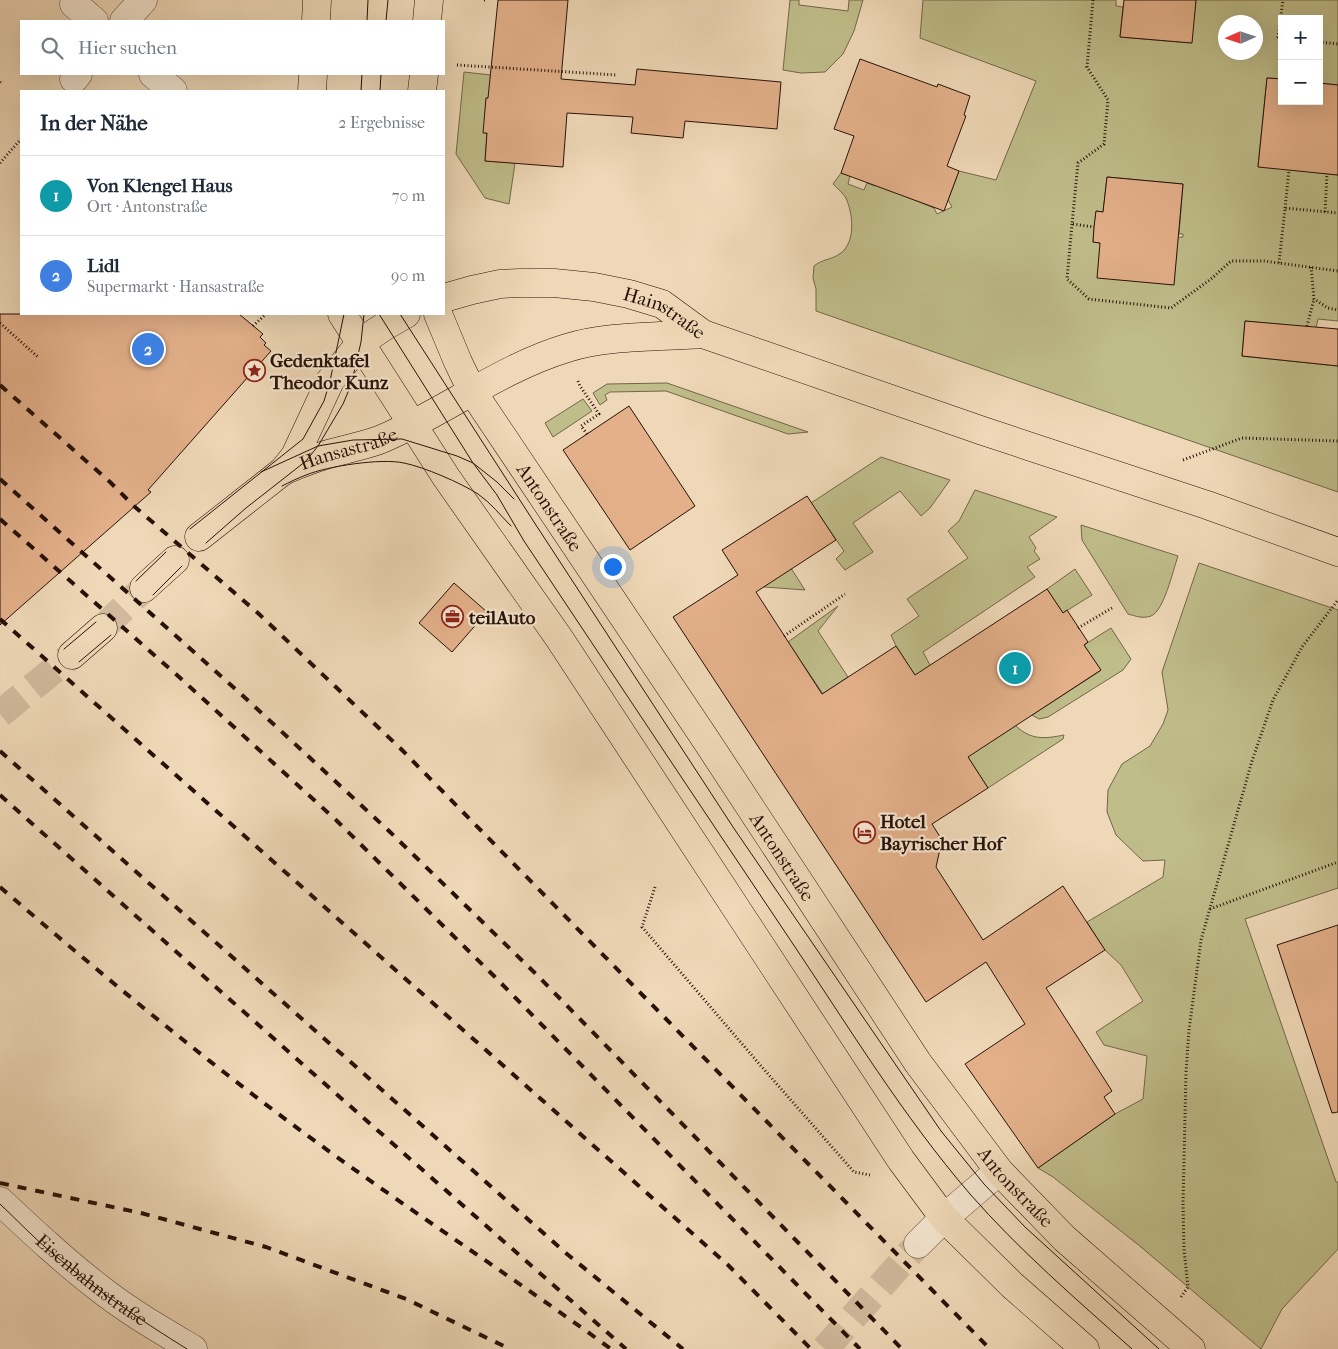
<!DOCTYPE html>
<html lang="de">
<head>
<meta charset="utf-8">
<style>
	body { margin:0; font-family:"IM FELL French Canon",serif; background:#f6f6f7; color:#1f2937 }
	.controls { position:absolute; right:15px; top:15px; display:grid; overflow:hidden; border-radius:0px; box-shadow:0 5px 20px #0002 }
	.controls button { width:45px; height:45px; display:grid; place-items:center; padding:0; border:0; border-bottom:1px solid #e0e1e3; background:#fff; color:#1f2937; font:25px sans-serif }
	.compass { position:absolute; left:1218px; top:15px; width:45px; height:45px; border-radius:50%; background:#fff; box-shadow:0 5px 20px #0002; rotate:267deg }
	.you { position:absolute; left:612px; top:566px; width:18px; height:18px; margin:-12px; border:4px solid #fff; border-radius:50%; background:#1a73e8; box-shadow:0 0 0 8px #1a73e833 }
	.badge { display:grid; place-items:center; width:32px; height:32px; border-radius:50%; background:#8f2418; color:#fff; font-size:16px; font-weight:700 }
	.pin { position:absolute; translate:-50% -50%; border:2px solid #fff; box-shadow:0 1px 5px #0006 }
	.list { margin:0; padding:0; list-style:none }
	h2 { display:flex; justify-content:space-between; align-items:center; height:65px; margin:0; padding:0 20px; font-size:21px }
	h2 small { font-size:16px; font-weight:400; color:#747a83 }
	.list li { display:grid; grid-template-columns:32px 1fr auto; gap:15px; align-items:center; box-sizing:border-box; height:80px; padding:0 20px; border-top:1px solid #e0e1e3 }
	.list b { display:block; font-size:19px; white-space:nowrap }
	.list p { margin:0; font-size:16px; white-space:nowrap; color:#747a83 }
	.list em { font-size:16px; font-style:normal; color:#747a83 }
	.icon { flex:none; width:28px; height:28px; fill:none; stroke:currentColor; stroke-width:2; stroke-linecap:round; stroke-linejoin:round }
	.map { position:relative; flex:none; width:1338px; height:1349px; overflow:hidden }
	.search { position:absolute; background:#fff; box-shadow:0 5px 20px #0002; left:20px; top:20px; width:425px; height:55px; display:flex; align-items:center; gap:12px; box-sizing:border-box; padding:0 18px; border-radius:0px; color:#747a83; font-size:19px }
	.panel { position:absolute; background:#fff; box-shadow:0 5px 20px #0002; left:20px; top:90px; width:425px; height:225px; border-radius:0px }
	.map>svg:first-child { display:block }
	.green { fill:#bfbd8a; stroke:#726649; fill-rule:evenodd }
	.building { fill:#e3b08a; stroke:#261008 }
	.lines { fill:none; stroke-linecap:round; stroke-linejoin:round }
	.minor-tunnel { stroke:#d1ba9d; stroke-width:28; stroke-dasharray:28 14; stroke-linecap:butt }
	.major-tunnel { stroke:#d1ba9d; stroke-width:28; stroke-dasharray:28 14; stroke-linecap:butt }
	.minor-casing { stroke:#584234; stroke-width:29 }
	.major-casing { stroke:#261008; stroke-width:29 }
	.path { stroke:#261008; stroke-width:3; stroke-dasharray:1 2.5; stroke-linecap:butt }
	.minor { stroke:#f5e6d0; stroke-width:28 }
	.major { stroke:#efd8b7; stroke-width:28 }
	.tram { stroke:#261008; stroke-width:1 }
	.rail { stroke:#261008; stroke-width:4; stroke-dasharray:9 9; stroke-linecap:butt }
	.labels { text-anchor:middle; stroke-width:4.5; stroke-linejoin:round; paint-order:stroke }
	.street-label { font-size:19px; fill:#261008; stroke:#f5e6d0 }
	.poi-label { font-size:19px; font-weight:bold; fill:#261008; stroke:#f5e6d0; text-anchor:start }
</style>
</head>
<body>
<div class="map">
<svg width="1338" height="1349" viewBox="0 0 1338 1349">
	<rect width="100%" height="100%" fill="#efd8b7"/>
	<filter id="stains"><feTurbulence type="fractalNoise" baseFrequency=".004" numOctaves="4"/><feColorMatrix values="0 0 0 0 .2 0 0 0 0 .09 0 0 0 0 .02 0 0 0 .5 -.17"/></filter>
	<radialGradient id="worn" r=".72"><stop offset=".6" stop-color="#630" stop-opacity="0"/><stop offset="1" stop-color="#630" stop-opacity=".3"/></radialGradient>
	<!-- green -->
	<path class="green" d="M790,0H799V5L848,11L849,0H863L854,31L843,54L825,72L801,73L783,70Z
		M923,0H1116V6L1123,7L1120,37L1191,43L1196,0H1338V85L1319,83V19H1282V79L1267,78L1258,166L1338,175V321L1318,319L1316,328L1245,321L1242,356L1338,366V492L816,311V289L813,278L814,266C822,259 832,260 841,253C856,241 853,214 846,198C843,193 837,188 833,184L841,173L850,176L848,184L864,190L867,183L875,186L876,184L934,208L937,214L952,207L948,200L959,171L996,180L1036,81L920,38ZM1226,22H1256V52H1226ZM1107,177L1183,184L1179,234H1183V237L1100,243L1093,242L1096,211L1103,212Z
		M464,72L491,75L490,98H486L484,133H487L485,161L515,163L509,204L485,198L456,154Z
		M667,383L808,432L788,434L666,391L610,392L605,395L607,400L600,405L593,393L607,384Z
		M583,399L592,411L553,437L545,423Z
		M881,457L950,480L930,508L921,516L900,491L853,523L873,552L845,570L836,559L844,551L811,503Z
		M975,490L1057,517L1029,537L1036,548L1034,551L1040,559L1027,567L1035,577L923,652L930,665L1016,726C1031,740 1044,739 1064,735L1063,739L988,788L896,646L891,635L919,616L907,599L968,558L948,531L959,521Z
		M1081,525L1178,556C1173,570 1164,611 1151,616C1142,619 1136,616 1128,614L1082,540Z
		M778,548L805,590L751,586Z
		M1199,563L1338,610V888L1245,919L1336,1182H1338V1249L1282,1309L1261,1349L1141,1247L1053,1177L1038,1168L1115,1114L1143,1099L1147,1056L1104,1045L1096,1032L1143,1001L1121,965L1105,950L1087,922L1163,877L1165,860L1143,861L1116,835L1107,812L1108,790L1122,764L1150,746L1163,724L1168,710L1162,672Z
		M1075,569L1092,595L1063,613L1047,589Z
		M838,606L818,631L848,677L823,694L788,642Z
		M1111,628L1131,659L1123,670L1048,717L1039,719L1032,715L1100,671L1084,645Z"/>
	<!-- building -->
	<path class="building" d="M498,0H568L561,79L635,85L637,69L781,82L777,129L685,121L683,138L631,133L633,117L567,113L563,167L485,161L487,133H483L486,98H488Z
		M1124,0H1196L1192,43L1120,37Z
		M860,59L937,87L938,84L970,96L964,115L966,116L947,166L959,171L944,211L841,173L854,136L834,129Z
		M1267,78L1282,79V101H1319V83L1338,85V175L1258,167Z
		M1107,177L1183,184L1174,285L1097,278L1100,243L1093,242L1094,227L1096,211L1103,212Z
		M0,314H239L263,334L260,337L266,343L264,345L271,351L148,490L151,492L0,625Z
		M1245,321L1338,329V366L1242,356Z
		M629,406L695,506L630,550L563,450Z
		M807,496L836,540L756,592L822,694L896,646L915,675L1047,589L1063,613L1067,610L1088,642L1084,645L1101,670L968,757L988,788L932,824L942,840L936,867L983,940L1063,886L1105,950L1046,988L1112,1091L1104,1097L1115,1114L1038,1168L965,1064L1025,1024L986,962L926,1002L673,617L738,575L722,550Z
		M454,583L487,612L452,652L419,623Z
		M1338,925V1112L1332,1113L1277,945Z"/>
	<g class="lines">
		<!-- minor-tunnel -->
		<path class="minor-tunnel" d="M825,1349L918,1244"/>
		<!-- major-tunnel -->
		<path class="major-tunnel" d="M103,628L144,588
			M0,714L72,655"/>
		<defs>
			<g id="minor">
				<path d="M74,4L94,21"/>
				<path d="M124,21L143,0"/>
				<path d="M153,74L173,91"/>
				<path d="M74,79L78,74"/>
				<path id="s1" d="M0,1201C32,1231 64,1261 99,1288C128,1311 161,1330 193,1349"/>
				<path d="M918,1244L944,1218L999,1171"/>
			</g>
			<g id="major">
				<path d="M316,21L317,0"/>
				<path d="M427,21L429,0"/>
				<path d="M312,91L313,74"/>
				<path d="M422,91L424,74"/>
				<path id="s2" d="M444,298L472,290L500,284L520,283H554L594,287L629,294L662,304L703,334L983,431L1207,505L1338,552"/>
				<path d="M342,314L446,477L559,638L901,1160L944,1218L1012,1285L1085,1349"/>
				<path id="s3" d="M438,314L458,362L472,391L706,740L918,1063L999,1171L1065,1239L1191,1349"/>
				<path id="s4" d="M283,471C303,462 322,455 344,450C357,446 371,444 384,438C446,411 501,368 567,348C607,335 661,337 703,334"/>
				<path d="M199,537L283,471L295,456L330,381L361,342L385,326L406,314"/>
				<path d="M144,588L175,560"/>
				<path d="M72,655L103,628"/>
			</g>
		</defs>
		<!-- minor casing -->
		<use href="#minor" class="minor-casing"/>
		<!-- major casing -->
		<use href="#major" class="major-casing"/>
		<!-- path -->
		<path class="path" d="M484,0H487
			M1093,0L1087,67L1108,100L1104,144L1078,163L1072,224L1094,227
			M1282,38L1278,37L1283,0
			M1319,42L1338,44
			M457,65L617,75
			M0,82L2,84
			M0,163L21,139
			M1285,208L1289,170
			M1325,212L1327,174
			M1072,224L1067,279L1089,299L1171,308L1211,279L1231,261H1264L1338,271
			M1279,263L1285,208L1338,213
			M1311,267L1314,299L1328,308L1338,310
			M0,323L39,358
			M253,326L266,314
			M1307,326L1314,299
			M578,381L580,386L599,414L581,426L587,434
			M1183,460L1242,438L1338,441
			M1078,628L1112,608
			M784,636L845,594
			M655,887L642,927L761,1066L854,1172L870,1175
			M1210,909L1338,862
			M1181,1297L1188,1287L1184,1249L1183,1204L1186,1072L1189,1030L1201,940L1252,761L1273,700L1302,647L1338,600"/>
		<!-- minor -->
		<use href="#minor" class="minor"/>
		<!-- major -->
		<use href="#major" class="major"/>
		<!-- tram -->
		<path class="tram" d="M367,21L368,0
			M386,21L388,0
			M361,91L362,74
			M380,91L381,74
			M379,314L473,463L497,495L524,541C614,676 703,810 793,944C850,1029 903,1116 970,1194C1019,1250 1076,1299 1132,1349
			M400,314L534,522L733,827L941,1131L984,1184L1025,1227L1159,1349
			M261,472L318,446L353,440L402,439L457,456L473,463L497,482L514,499
			M282,486C290,482 298,478 306,475C328,466 381,458 404,463C424,467 461,483 478,494C491,503 500,515 511,526
			M190,529L303,439L324,401L330,381L344,314
			M206,543L246,508L306,461L318,446L343,404L351,385L361,342L364,314
			M136,581L166,552
			M153,595L182,566
			M64,649L96,622
			M79,662L111,635
			M0,1204C18,1221 34,1238 53,1254C95,1289 140,1320 187,1349"/>
		<!-- rail -->
		<path class="rail" d="M0,385L110,482L135,507L259,614L401,749L990,1349
			M0,479L241,694L389,831L537,975L902,1349
			M0,519L178,676L336,820L494,976L860,1349
			M0,619L728,1265L811,1349
			M0,751L567,1254L683,1349
			M0,795L308,1069L626,1349
			M0,887C109,981 220,1073 337,1157C427,1222 521,1283 611,1349
			M0,1183L141,1213L266,1247L406,1299L510,1349"/>
	</g>
	<!-- icons -->
	<defs>
		<symbol id="sight-ring" viewBox="-11 -11 22 22"><circle r="9.5" fill="#f5e6d0" stroke="#8f2418" stroke-width="1.5"/><path d="M0-6L1.8-2.2L6-1.7L2.9 1.2L3.7 5.4L0 3.3L-3.7 5.4L-2.9 1.2L-6-1.7L-1.8-2.2Z" fill="#8f2418"/></symbol>
		<symbol id="office-ring" viewBox="-11 -11 22 22"><circle r="9.5" fill="#f5e6d0" stroke="#8f2418" stroke-width="1.5"/><path d="M-6-3h4V-5.5h4V-3h4V5H-6ZM-1-4.5V-3h2v-1.5ZM-6 0V1H6V0Z" fill="#8f2418"/></symbol>
		<symbol id="hotel-ring" viewBox="-11 -11 22 22"><circle r="9.5" fill="#f5e6d0" stroke="#8f2418" stroke-width="1.5"/><path d="M-6-4.5h1.5V1H6V5H4.5V3h-9V5H-6ZM-4 0a1.8 1.8 0 1 1 3.6 0ZM.5 0V-2.5h3Q6-2.5 6 0Z" fill="#8f2418"/></symbol>
	</defs>
	<g fill-rule="evenodd">
		<use href="#sight-ring" x="242" y="358" width="25" height="25"/>
		<use href="#office-ring" x="440" y="604" width="25" height="25"/>
		<use href="#hotel-ring" x="852" y="820" width="25" height="25"/>
	</g>
	<g class="labels">
		<!-- street labels -->
		<g class="street-label">
			<text dy="7" stroke="none"><textPath href="#s2" startOffset="228">Hainstraße</textPath></text>
			<text dy="7" stroke="none"><textPath href="#s4" startOffset="69">Hansastraße</textPath></text>
			<text dy="7" stroke="none"><textPath href="#s3" startOffset="224">Antonstraße</textPath></text>
			<text dy="7" stroke="none"><textPath href="#s3" startOffset="644">Antonstraße</textPath></text>
			<text dy="7" stroke="none"><textPath href="#s3" startOffset="1049">Antonstraße</textPath></text>
			<text dy="7" stroke="none"><textPath href="#s1" startOffset="121">Eisenbahnstraße</textPath></text>
		</g>
		<!-- poi labels -->
		<g class="poi-label">
			<text x="270" y="367">Gedenktafel<tspan x="270" dy="22">Theodor Kunz</tspan></text>
			<text x="469" y="624">teilAuto</text>
			<text x="880" y="828">Hotel<tspan x="880" dy="22">Bayrischer Hof</tspan></text>
		</g>
	</g>
	<rect width="100%" height="100%" filter="url(#stains)"/>
	<rect width="100%" height="100%" fill="url(#worn)"/>
</svg>
<div class="controls">
<button>+</button>
<button>−</button>
</div>
<svg class="compass" viewBox="-18 -18 36 36"><path d="M0-13l5 13h-10z" fill="#e53935"/><path d="M0 13l5-13h-10z" fill="#747a83"/></svg>
<div class="you"></div>
<div class="pin badge" style="left:1015px;top:668px;background:#0f9aa8">1</div>
<div class="pin badge" style="left:148px;top:349px;background:#3f7fe0">2</div>
<div class="search"><svg class="icon" aria-label="search" viewBox="0 0 24 24"><circle cx="10" cy="10" r="6"/><path d="M15 15l6 6"/></svg>Hier suchen</div>
<section class="panel">
<h2>In der Nähe<small>2 Ergebnisse</small></h2>
<ul class="list">
<li><span class="badge" style="background:#0f9aa8">1</span><div><b>Von Klengel Haus</b><p>Ort · Antonstraße</p></div><em>70 m</em></li>
<li><span class="badge" style="background:#3f7fe0">2</span><div><b>Lidl</b><p>Supermarkt · Hansastraße</p></div><em>90 m</em></li>
</ul>
</section>
</div>
</body>
</html>
